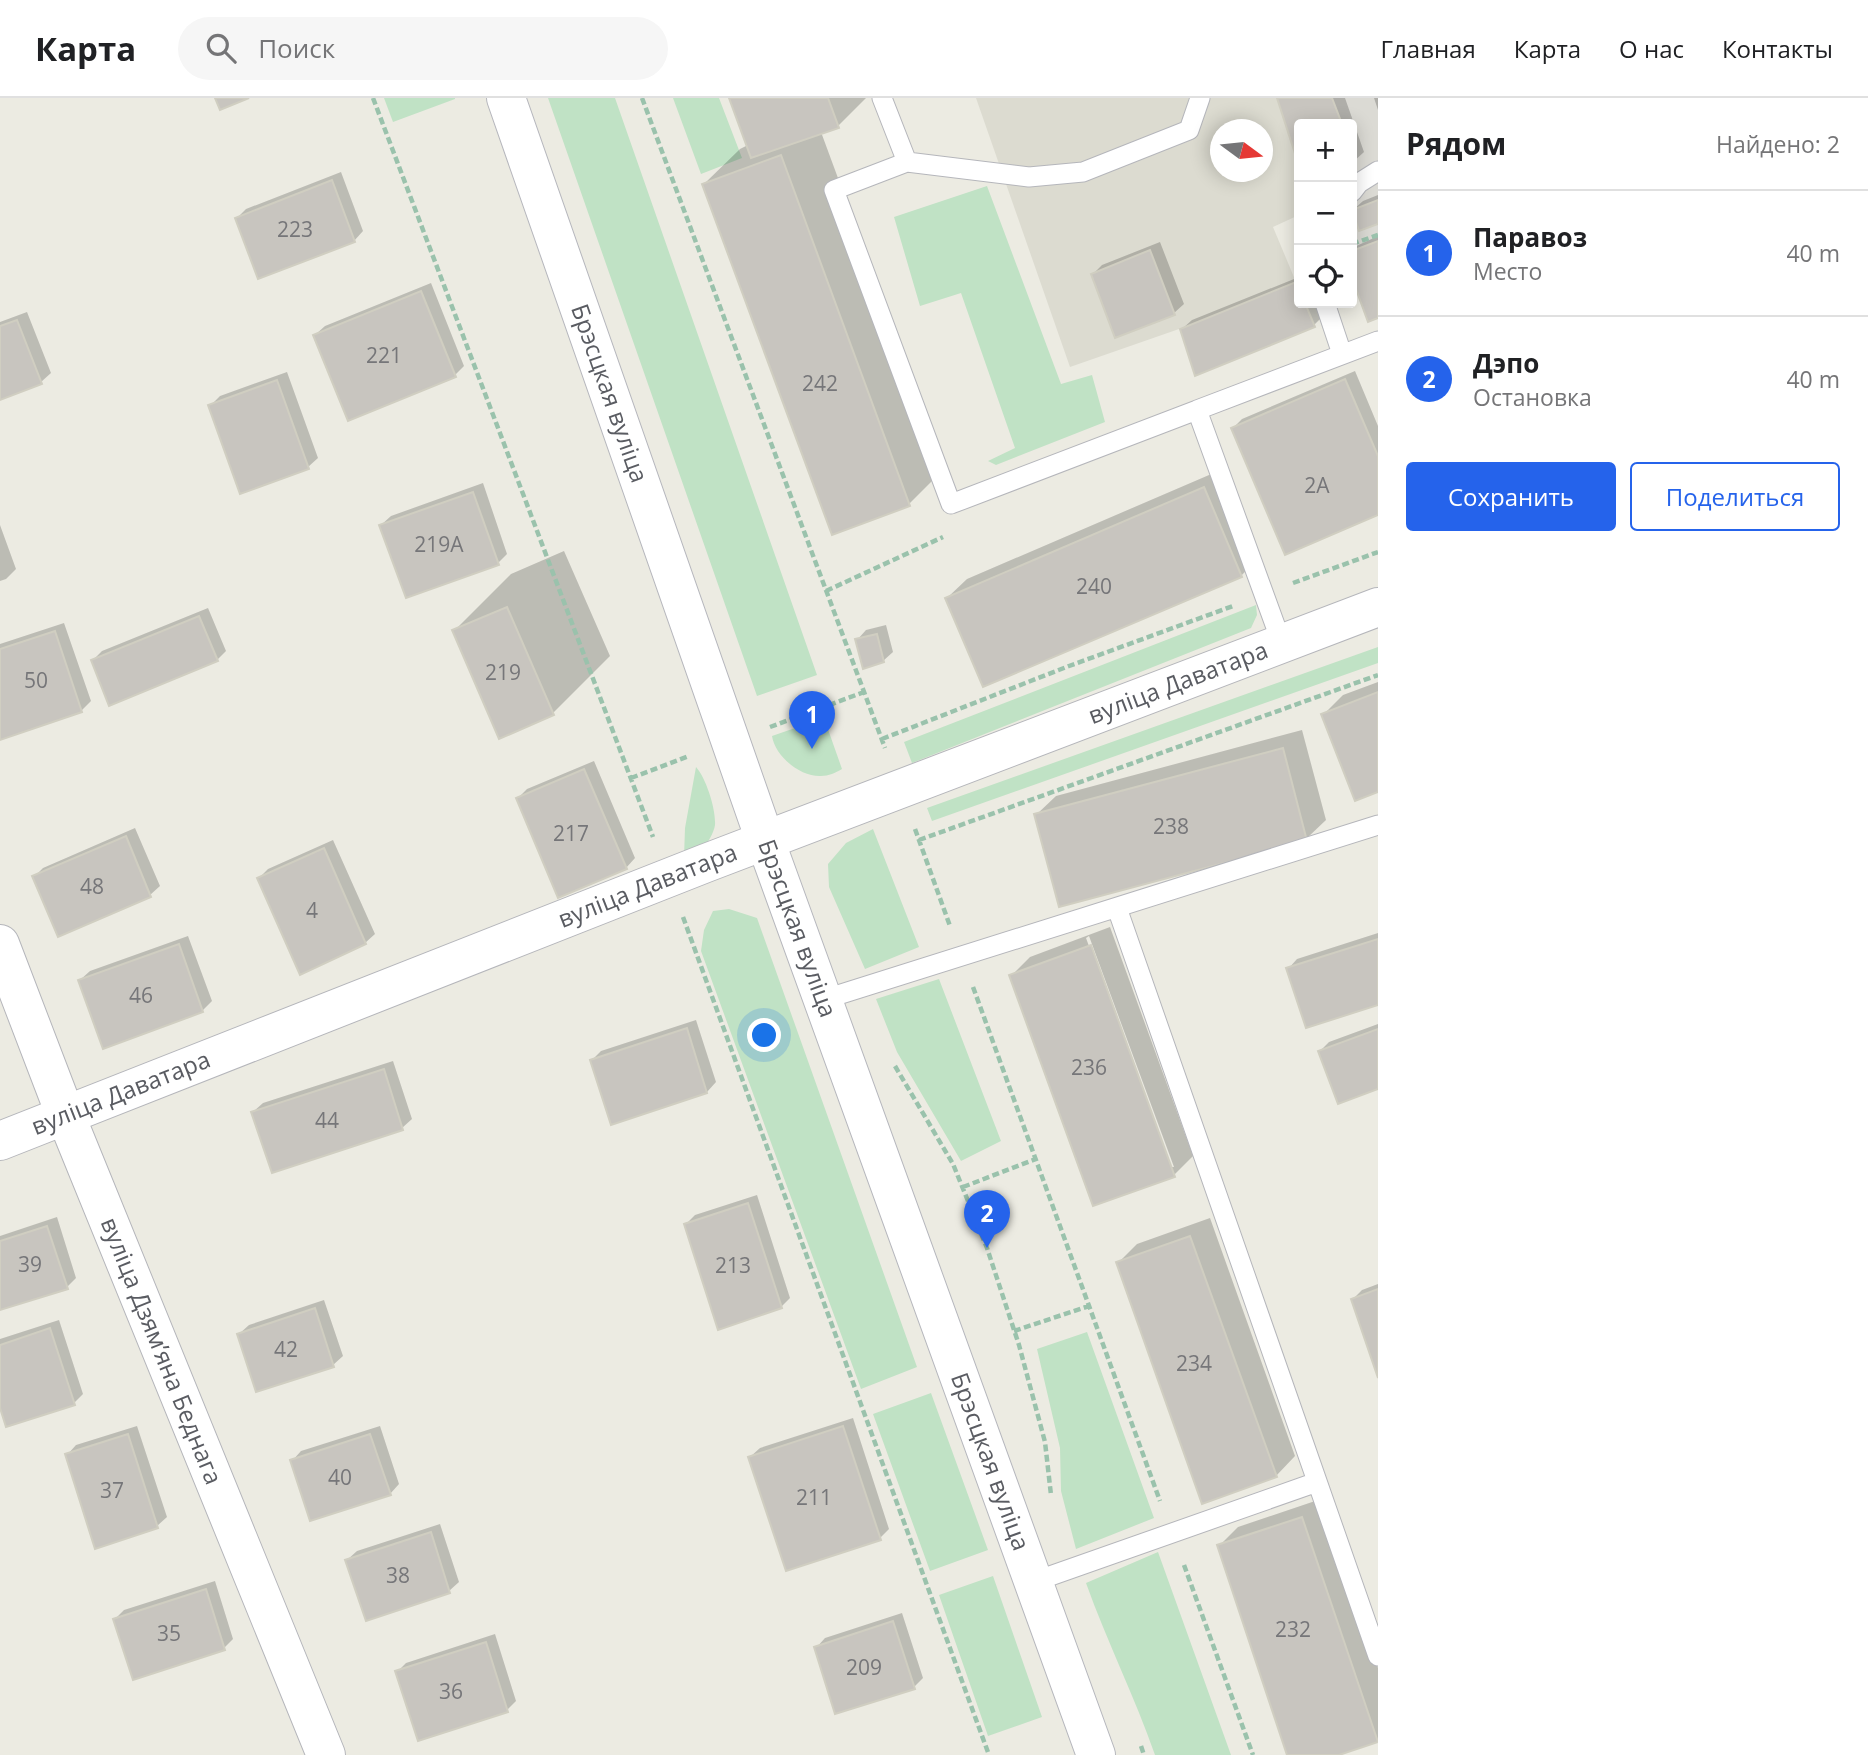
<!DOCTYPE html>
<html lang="ru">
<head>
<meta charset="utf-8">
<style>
	body { margin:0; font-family:"Open Sans",sans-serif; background:#f6f6f6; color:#202124 }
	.controls { position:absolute; right:21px; top:21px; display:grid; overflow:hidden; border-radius:7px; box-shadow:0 4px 18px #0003 }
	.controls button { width:63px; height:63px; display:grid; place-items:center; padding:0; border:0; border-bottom:2px solid #e0e0e0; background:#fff; color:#202124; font:35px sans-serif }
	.compass { position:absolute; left:1210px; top:21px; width:63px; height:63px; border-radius:50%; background:#fff; box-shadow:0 4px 18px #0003; rotate:105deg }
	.you { position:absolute; left:765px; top:938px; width:24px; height:24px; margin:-18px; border:5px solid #fff; border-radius:50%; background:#1a73e8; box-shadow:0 0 0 10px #1a73e833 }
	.badge { display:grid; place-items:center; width:46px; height:46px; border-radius:50%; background:#2563eb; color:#fff; font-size:23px; font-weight:700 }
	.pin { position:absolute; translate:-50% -58px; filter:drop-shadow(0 2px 4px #0008) }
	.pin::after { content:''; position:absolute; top:37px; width:24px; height:21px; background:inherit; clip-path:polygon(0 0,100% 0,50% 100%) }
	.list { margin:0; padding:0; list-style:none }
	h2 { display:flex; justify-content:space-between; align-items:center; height:91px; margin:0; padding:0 28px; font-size:30px }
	h2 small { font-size:23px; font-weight:400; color:#757577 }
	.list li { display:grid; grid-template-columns:46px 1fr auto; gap:21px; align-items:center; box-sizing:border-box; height:126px; padding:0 28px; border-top:2px solid #e0e0e0 }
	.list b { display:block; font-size:26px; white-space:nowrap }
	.list p { margin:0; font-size:23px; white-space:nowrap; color:#757577 }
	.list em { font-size:23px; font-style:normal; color:#757577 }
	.actions { display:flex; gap:14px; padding:21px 28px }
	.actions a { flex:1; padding:16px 0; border:2px solid #2563eb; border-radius:7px; text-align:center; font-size:24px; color:#2563eb }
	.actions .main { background:#2563eb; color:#fff }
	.icon { flex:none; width:38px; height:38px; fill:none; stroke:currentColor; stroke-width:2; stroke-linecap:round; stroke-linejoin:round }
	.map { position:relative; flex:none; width:1378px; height:1657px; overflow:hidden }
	header { display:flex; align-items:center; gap:42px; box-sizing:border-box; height:98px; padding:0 35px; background:#fff; border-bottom:2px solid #e0e0e0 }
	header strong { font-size:33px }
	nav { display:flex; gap:38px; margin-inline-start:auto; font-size:24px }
	.search { width:490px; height:63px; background:#f6f6f6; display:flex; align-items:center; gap:18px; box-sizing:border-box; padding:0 24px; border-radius:38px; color:#757577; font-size:26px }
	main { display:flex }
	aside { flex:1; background:#fff }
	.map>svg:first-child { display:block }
	.industrial { fill:#dbdad4 }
	.education { fill:#dcdbd0; fill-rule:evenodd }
	.green { fill:#c0e2c5 }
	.shadow { fill:#0003; fill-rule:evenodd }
	.building { fill:#c8c5bf; stroke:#d0cec1; stroke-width:2 }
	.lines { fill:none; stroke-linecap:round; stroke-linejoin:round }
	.service-casing { stroke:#b5b6bb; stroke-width:21 }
	.minor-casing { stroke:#b5b6bb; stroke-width:40 }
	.secondary-casing { stroke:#b6b7bd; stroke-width:40 }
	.path { stroke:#9ac2ac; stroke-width:4.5; stroke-dasharray:7 3.5; stroke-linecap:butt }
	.service { stroke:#fff; stroke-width:19 }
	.minor { stroke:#fff; stroke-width:38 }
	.secondary { stroke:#fff; stroke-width:38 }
	.labels { text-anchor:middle; stroke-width:7; stroke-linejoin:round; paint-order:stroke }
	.number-label { font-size:21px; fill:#767679 }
	.street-label { font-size:24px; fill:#5a5c62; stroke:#fff }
</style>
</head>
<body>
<header>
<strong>Карта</strong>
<div class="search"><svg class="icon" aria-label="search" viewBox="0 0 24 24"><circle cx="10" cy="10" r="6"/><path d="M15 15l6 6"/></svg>Поиск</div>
<nav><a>Главная</a><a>Карта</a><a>О нас</a><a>Контакты</a></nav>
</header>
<main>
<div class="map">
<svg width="1378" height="1657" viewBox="0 0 1378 1657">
	<rect width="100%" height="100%" fill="#ecebe2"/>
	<!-- industrial -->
	<path class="industrial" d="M1277,0H1378V221L1368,224L1352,180V26H1299V68Z"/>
	<!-- education -->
	<path class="education" d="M976,0H1277L1299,68V117L1273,129L1296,184L1202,223L1070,269ZM1220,32H1262V74H1220Z"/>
	<!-- green -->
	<path class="green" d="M384,0H455V1L393,24Z
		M548,0H615L817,577L757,598Z
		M673,0H719L742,60L701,76Z
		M987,88L1061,286L1092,277L1105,324L996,367L988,363L1015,350L961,195L920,208L894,119Z
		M1256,507L1257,517L1251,530L912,665L904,644Z
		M1378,549V565L932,723L927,710Z
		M824,620L842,671C835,675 829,678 821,678C800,679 775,658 772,638Z
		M696,669C706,680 716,711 715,727C714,735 707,745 703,753L684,759L685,730Z
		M873,731L919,849L865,871L829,789L828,766L846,745Z
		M729,811L757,820L917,1269L861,1291L701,853L704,832L713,813Z
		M939,881L1001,1043L961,1063L897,954L876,901Z
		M1087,1234L1154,1420L1076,1451L1061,1393L1060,1350L1037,1251Z
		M931,1295L988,1452L930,1473L873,1316Z
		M1158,1454L1231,1657H1155C1135,1599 1107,1544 1086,1485Z
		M993,1478L1042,1619L988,1638L939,1497Z"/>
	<!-- shadow -->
	<path class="shadow" d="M731,0H866L838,28L821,34L945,370L909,406L704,86L740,51L748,47Z
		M1279,0H1345L1364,54L1352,65V26H1299V63Z
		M1374,0H1378V12Z
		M341,74L363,133L354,143L237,120L246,111Z
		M1378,97V124L1353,112L1363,103Z
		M1378,138V218L1369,222L1352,175V150Z
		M1160,144L1184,206L1174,215L1116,237L1093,176L1102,167Z
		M1299,179V205H1317L1323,218L1314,227L1182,231L1192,222Z
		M431,185L464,268L455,277L315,237L325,228Z
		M27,214L51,275L41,284L0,301V224Z
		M1355,273L1378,328V415L1233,330L1242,321Z
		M287,274L318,360L308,369L210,308L220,298Z
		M1223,371L1260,458L1241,478L947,500L967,481Z
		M483,385L507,456L498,465L381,427L391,418Z
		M0,427L16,471L6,481L0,483Z
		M564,453L610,558L553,615L454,533L511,476Z
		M208,510L226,553L217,562H93L102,553Z
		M64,525L91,603L81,613L0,641V546Z
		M886,527L893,554L883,563L857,542L866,532Z
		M1378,584V692L1323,617L1343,597Z
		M1302,632L1326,722L1306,741L1036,717L1056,698Z
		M594,663L635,760L626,770L518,700L527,691Z
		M135,730L160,788L150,797L59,837L34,779L43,770Z
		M333,742L375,836L365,845L259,780L268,771Z
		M1110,829L1193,1058L1174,1077L1011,878L1030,859ZM1089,838L1174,1069H1170L1086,840Z
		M1378,835V905L1288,871L1297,861Z
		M188,838L212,903L202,913L80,882L90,873Z
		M696,922L716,984L707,994L592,962L601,953Z
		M1378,926V990L1320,953L1329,944Z
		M393,963L412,1021L402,1030L273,1073L253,1014L263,1005Z
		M757,1097L790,1200L781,1209L686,1126L695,1117Z
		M57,1119L76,1180L67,1189L0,1211V1138Z
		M1210,1120L1295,1358L1276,1378L1118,1165L1137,1146Z
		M1378,1186V1275L1353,1201L1362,1192Z
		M324,1202L343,1258L333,1267L239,1236L249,1227Z
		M59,1222L83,1296L74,1305L0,1304V1241Z
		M853,1320L889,1431L880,1440L750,1359L760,1350Z
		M137,1328L167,1419L157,1428L67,1357L76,1347Z
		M380,1328L399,1386L390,1396L292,1363L301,1353Z
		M1321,1401L1378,1570V1641L1334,1657H1289L1219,1448L1238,1429Z
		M440,1426L459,1484L449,1493L347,1462L357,1453Z
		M215,1483L233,1541L224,1550L115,1521L124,1512Z
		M902,1515L923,1580L914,1589L816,1550L825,1540Z
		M495,1536L516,1603L507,1612L397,1574L406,1565Z"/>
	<!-- building -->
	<path class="building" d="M215,0H249L220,12Z
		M729,0H828L839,30L751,60Z
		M1277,0H1332L1342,26H1299V68Z
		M781,57L910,408L832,437L702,86Z
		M332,82L355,144L258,181L235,120Z
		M1378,102V126L1359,133L1352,112Z
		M1378,143V220L1368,224L1352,180V153Z
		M1150,152L1175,217L1115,240L1091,176Z
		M1296,184L1299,192V205H1305L1315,229L1195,278L1180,231Z
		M421,193L456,279L348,323L313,237Z
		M17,222L42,286L0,302V228Z
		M1345,281L1378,358V417L1285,457L1231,330Z
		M277,282L309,371L240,396L208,307Z
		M1204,389L1242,479L983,589L945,500Z
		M473,394L499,467L406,500L379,427Z
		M507,509L554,617L499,641L452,532Z
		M199,518L218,563L109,608L91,562Z
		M55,533L82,614L0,642V551Z
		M877,536L884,564L863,571L855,541Z
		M1378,594V694L1355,703L1321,616Z
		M1283,650L1307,743L1059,809L1034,716Z
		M584,671L627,771L558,800L516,700Z
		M126,738L151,799L58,839L32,778Z
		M324,750L366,846L300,877L257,780Z
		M1378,841V907L1306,930L1286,870Z
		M179,846L203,914L103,951L78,882Z
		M1091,847L1175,1079L1093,1108L1009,877Z
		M687,930L707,995L611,1027L590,962Z
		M1378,931V991L1338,1006L1318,953Z
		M384,971L403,1032L272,1075L251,1014Z
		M748,1105L782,1210L718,1232L684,1126Z
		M47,1128L68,1191L0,1212V1143Z
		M1190,1138L1277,1379L1202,1406L1116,1164Z
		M1378,1191V1280L1351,1201Z
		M315,1210L334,1269L256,1294L237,1236Z
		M50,1230L75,1307L6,1329L0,1310V1247Z
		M843,1328L881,1442L786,1473L748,1359Z
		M128,1336L158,1430L95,1451L65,1356Z
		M370,1336L391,1397L310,1423L290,1362Z
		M1302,1419L1378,1644L1339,1657H1287L1217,1447Z
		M431,1434L450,1495L366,1523L345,1462Z
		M206,1491L225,1552L133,1582L113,1521Z
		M893,1523L915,1591L835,1616L814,1549Z
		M486,1544L508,1614L418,1643L395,1573Z"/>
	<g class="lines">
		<defs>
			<path id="service" d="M882,0L907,64
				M1200,0L1189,32L1083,74L1029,79L907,64L834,92L951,406L1197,312L1282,546
				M1352,94L1359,85L1378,73
				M1325,205L1342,256
				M1197,312L1378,243
				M1117,810L1378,1558
				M822,902L1378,727
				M1033,1484L1317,1384"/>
			<g id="minor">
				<path d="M0,846L65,1016L326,1657"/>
				<path id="s1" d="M0,1043L706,765L1378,509"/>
			</g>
			<g id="secondary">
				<path id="s2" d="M506,0L765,742L1096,1657"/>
			</g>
		</defs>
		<!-- service casing -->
		<use href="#service" class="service-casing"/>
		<!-- minor casing -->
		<use href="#minor" class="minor-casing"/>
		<!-- secondary casing -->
		<use href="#secondary" class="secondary-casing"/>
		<!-- path -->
		<path class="path" d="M373,0L653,739
			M642,0L885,650
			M1352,146L1378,137
			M1293,485L1378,454
			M826,493L943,439
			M770,629L864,594
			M882,641L1069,568L1233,508
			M631,680L689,658
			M915,731L950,828
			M919,742L1378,577
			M683,819L989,1657
			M973,889L1160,1403
			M895,968L953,1066L987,1150L1019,1247L1045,1344L1051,1397
			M963,1089L1036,1061
			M1014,1233L1089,1208
			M1184,1467L1253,1657
			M1141,1648L1144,1657"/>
		<!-- service -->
		<use href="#service" class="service"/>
		<!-- minor -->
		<use href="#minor" class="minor"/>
		<!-- secondary -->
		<use href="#secondary" class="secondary"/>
	</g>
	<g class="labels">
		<!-- number labels -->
		<g class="number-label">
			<text x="295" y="139">223</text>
			<text x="384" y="265">221</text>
			<text x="820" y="293">242</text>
			<text x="1317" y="395">2А</text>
			<text x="439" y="454">219А</text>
			<text x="1094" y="496">240</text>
			<text x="503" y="582">219</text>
			<text x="36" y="590">50</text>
			<text x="1171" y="736">238</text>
			<text x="571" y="743">217</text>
			<text x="92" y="796">48</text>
			<text x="312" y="820">4</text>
			<text x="141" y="905">46</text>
			<text x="1089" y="977">236</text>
			<text x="327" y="1030">44</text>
			<text x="30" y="1174">39</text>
			<text x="733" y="1175">213</text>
			<text x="286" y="1259">42</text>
			<text x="1194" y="1273">234</text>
			<text x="340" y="1387">40</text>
			<text x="112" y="1400">37</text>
			<text x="814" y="1407">211</text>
			<text x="398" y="1485">38</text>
			<text x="1293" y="1539">232</text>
			<text x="169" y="1543">35</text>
			<text x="864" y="1577">209</text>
			<text x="451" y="1601">36</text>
		</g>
		<!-- street labels -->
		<g class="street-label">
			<text dy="8" stroke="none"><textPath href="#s2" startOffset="313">Брэсцкая вуліца</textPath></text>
			<text dy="8" stroke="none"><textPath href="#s1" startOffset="1264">вуліца Даватара</textPath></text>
			<text dy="8" stroke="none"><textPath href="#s1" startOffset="696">вуліца Даватара</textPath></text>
			<text dy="8" stroke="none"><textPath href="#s2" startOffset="880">Брэсцкая вуліца</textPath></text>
			<text dy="8" stroke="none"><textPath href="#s1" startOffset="130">вуліца Даватара</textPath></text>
			<text transform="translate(161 1253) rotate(68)" y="8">вуліца Дзямʼяна Беднага</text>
			<text dy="8" stroke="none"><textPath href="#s2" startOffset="1447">Брэсцкая вуліца</textPath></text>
		</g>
	</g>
</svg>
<div class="controls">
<button>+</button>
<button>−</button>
<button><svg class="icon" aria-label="locate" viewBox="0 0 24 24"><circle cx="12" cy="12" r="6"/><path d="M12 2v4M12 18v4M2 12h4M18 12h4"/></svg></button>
</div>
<svg class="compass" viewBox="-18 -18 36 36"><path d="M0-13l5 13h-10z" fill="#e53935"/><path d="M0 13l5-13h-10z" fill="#757577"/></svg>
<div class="you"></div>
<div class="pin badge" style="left:812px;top:651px">1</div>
<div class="pin badge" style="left:987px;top:1150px">2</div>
</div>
<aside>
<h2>Рядом<small>Найдено: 2</small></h2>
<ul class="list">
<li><span class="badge">1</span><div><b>Паравоз</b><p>Место</p></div><em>40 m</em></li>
<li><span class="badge">2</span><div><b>Дэпо</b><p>Остановка</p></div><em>40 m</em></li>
</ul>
<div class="actions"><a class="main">Сохранить</a><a>Поделиться</a></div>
</aside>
</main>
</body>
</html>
